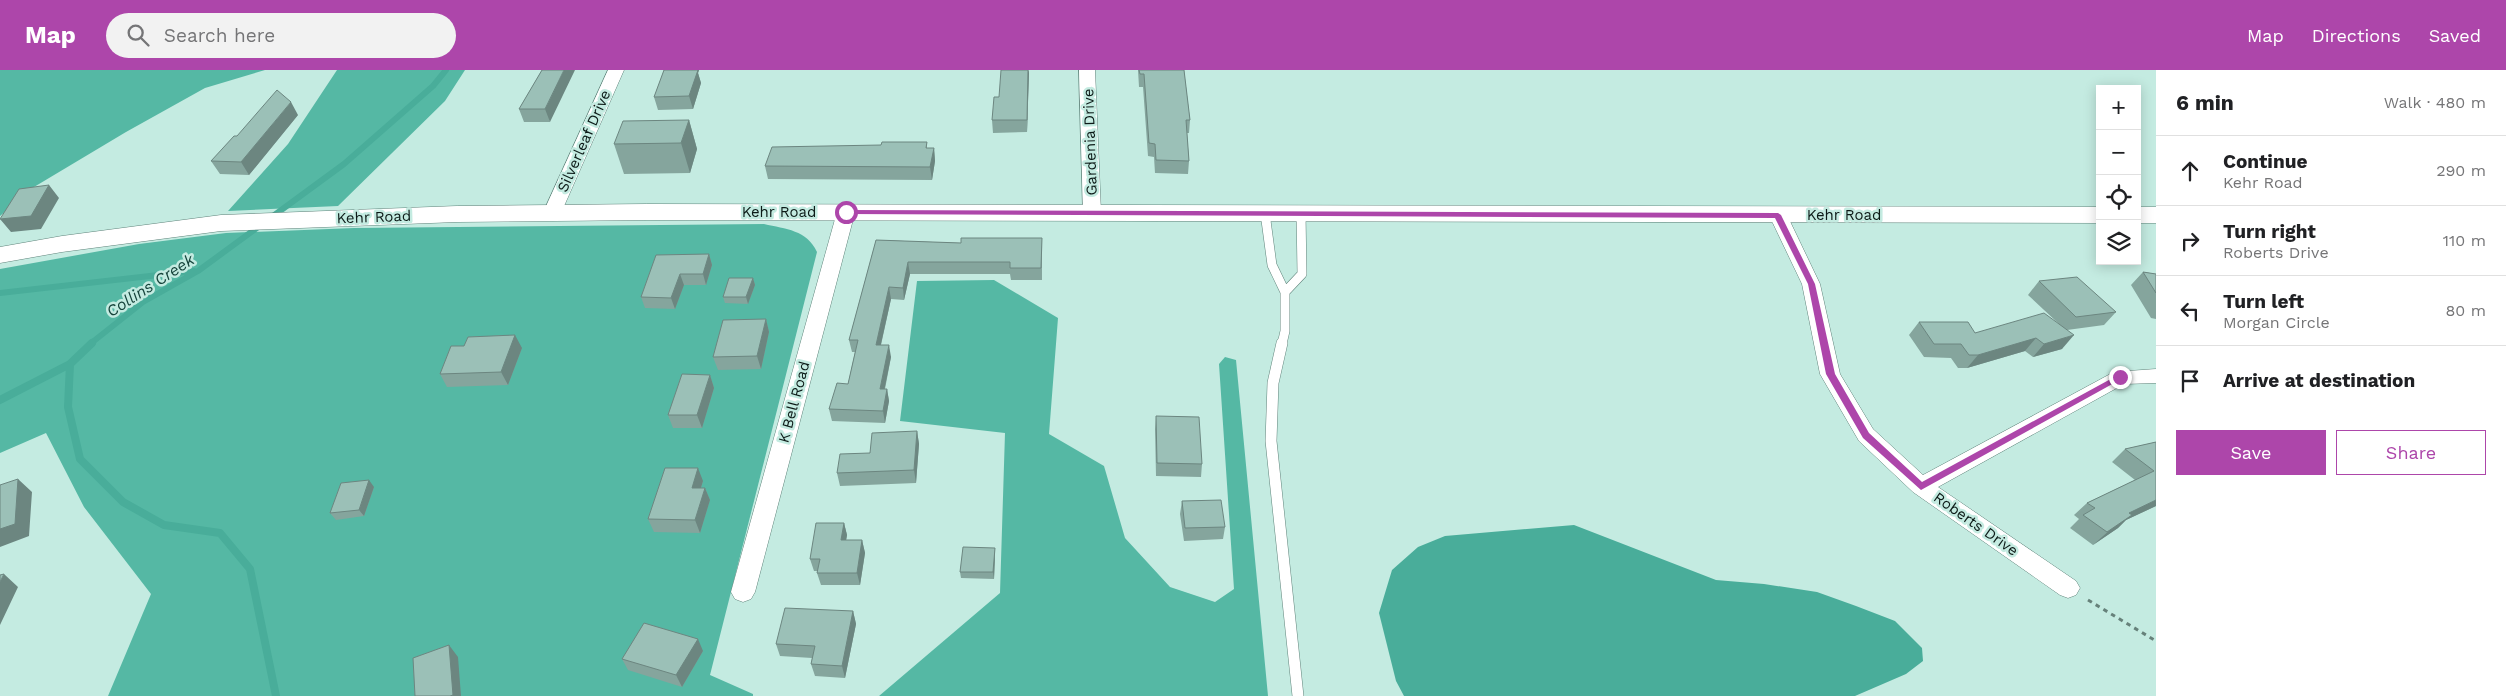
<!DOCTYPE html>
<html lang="en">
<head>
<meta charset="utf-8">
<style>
	body { margin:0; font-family:"Work Sans",sans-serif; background:#f2f2f2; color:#202124 }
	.controls { position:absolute; right:15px; top:15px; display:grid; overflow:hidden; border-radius:0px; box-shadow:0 2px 12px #0003 }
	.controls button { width:45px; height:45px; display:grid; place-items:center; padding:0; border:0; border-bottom:1px solid #e0e0e0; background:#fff; color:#202124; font:25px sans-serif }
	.stop { position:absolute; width:15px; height:15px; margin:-11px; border:4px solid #ad46aa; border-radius:50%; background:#fff }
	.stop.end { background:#ad46aa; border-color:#fff; box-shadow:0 1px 5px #0008 }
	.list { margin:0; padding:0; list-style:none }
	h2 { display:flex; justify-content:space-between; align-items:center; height:65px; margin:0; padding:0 20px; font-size:21px }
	h2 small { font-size:16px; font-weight:400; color:#757577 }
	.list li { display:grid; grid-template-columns:32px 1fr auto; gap:15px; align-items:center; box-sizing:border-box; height:70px; padding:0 20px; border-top:1px solid #e0e0e0 }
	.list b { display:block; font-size:19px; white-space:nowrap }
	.list p { margin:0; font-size:16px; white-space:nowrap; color:#757577 }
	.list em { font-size:16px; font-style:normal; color:#757577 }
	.actions { display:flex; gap:10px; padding:15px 20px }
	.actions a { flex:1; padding:11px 0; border:1px solid #ad46aa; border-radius:0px; text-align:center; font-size:18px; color:#ad46aa }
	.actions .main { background:#ad46aa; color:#fff }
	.icon { flex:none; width:28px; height:28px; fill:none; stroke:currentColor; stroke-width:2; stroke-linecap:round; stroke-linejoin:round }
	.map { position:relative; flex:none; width:2156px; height:626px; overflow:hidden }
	header { display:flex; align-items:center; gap:30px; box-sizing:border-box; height:70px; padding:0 25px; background:#ad46aa; color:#fff }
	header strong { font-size:24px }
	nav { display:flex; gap:28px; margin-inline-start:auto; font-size:18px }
	.search { width:350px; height:45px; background:#f2f2f2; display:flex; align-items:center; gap:12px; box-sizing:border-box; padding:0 18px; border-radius:28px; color:#757577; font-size:19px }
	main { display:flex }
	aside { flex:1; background:#fff }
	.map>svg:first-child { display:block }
	.forest { fill:#55b8a4 }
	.water { fill:#49ad9a }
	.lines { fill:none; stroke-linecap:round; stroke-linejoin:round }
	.stream-far1 { stroke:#49ad9a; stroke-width:6 }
	.stream { stroke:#49ad9a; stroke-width:8 }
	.lane-far1-casing { stroke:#60847b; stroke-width:10 }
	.lane-casing { stroke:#60847b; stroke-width:12 }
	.street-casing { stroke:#60847b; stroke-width:1 }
	.secondary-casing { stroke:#60847b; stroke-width:1 }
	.path { stroke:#66817a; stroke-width:3; stroke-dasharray:4.5 4.5; stroke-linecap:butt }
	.lane-far1 { stroke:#fff; stroke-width:9 }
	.lane { stroke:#fff; stroke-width:11 }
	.street { fill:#fff; fill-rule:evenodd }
	.secondary { fill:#fff; fill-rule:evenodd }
	.wall { fill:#85a59d }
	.shaded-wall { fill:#6c8680 }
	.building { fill:#9bc0b7; stroke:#6c8680 }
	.route { fill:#ad46aa }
	.labels { text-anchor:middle; stroke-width:5; stroke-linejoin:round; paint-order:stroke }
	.street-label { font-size:15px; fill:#0c1a17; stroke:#c4ebe1 }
	.water-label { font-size:16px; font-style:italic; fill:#16433b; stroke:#c4ebe1 }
</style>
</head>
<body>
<header>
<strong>Map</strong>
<div class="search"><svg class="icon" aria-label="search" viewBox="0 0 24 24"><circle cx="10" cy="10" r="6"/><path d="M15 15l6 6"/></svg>Search here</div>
<nav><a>Map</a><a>Directions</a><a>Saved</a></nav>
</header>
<main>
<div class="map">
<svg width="2156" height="626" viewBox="0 0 2156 626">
	<rect width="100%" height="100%" fill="#c4ebe1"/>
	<!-- forest -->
	<path class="forest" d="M0,0H265L205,18L126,62L34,117L0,146Z
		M337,0H465L445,31L338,136L228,141L288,74Z
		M764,154C786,159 807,160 817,182L710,605L753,624V626H108L151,524L84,437L46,363L0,383V199L139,174L226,163L354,158Z
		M994,210L1058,248L1049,364L1104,396L1125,468L1170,517L1215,532L1234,519L1219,294L1225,287L1236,290L1268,626H879L1000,523L1005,363L900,351L917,211Z"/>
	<!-- water -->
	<path class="water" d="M1574,455L1716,510L1764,514L1817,522L1856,536L1895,551L1922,578L1923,591L1906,604L1855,626H1404L1396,611L1379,543L1392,500L1418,477L1445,466Z"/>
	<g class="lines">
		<!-- stream-far1 -->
		<path class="stream-far1" d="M0,223L194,201
			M90,274L143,232L198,201L344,94L433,16L446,0"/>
		<!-- stream -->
		<path class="stream" d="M92,273L70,294L68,337L80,389L123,432L164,455L220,463L250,499L276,626
			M0,330L70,294"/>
		<defs>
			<path id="lane-far1" d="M1265,143L1272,195L1285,222V261L1282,274
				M1285,222L1302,204L1301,143"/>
			<path id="lane" d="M1282,273L1273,313L1271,371L1298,626"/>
			<path id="street" d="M608,0H624L561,143L558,147H546L543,143Z
				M1079,0H1095L1101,143L1098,147H1086L1083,143Z
				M846,137L852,138L855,142L755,522L751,529L743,532L735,529L731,522L837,142L840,138Z
				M1778,140L1784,141L1787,145L1820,214L1840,304L1873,359L1923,405L2114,302L2156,299V313L2124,314L1938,417L2076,511L2080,518L2076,525L2068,528L2060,525L1913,422L1859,371L1820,304L1802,214L1769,145L1772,141Z"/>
			<path id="secondary" d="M647,134L2100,137V153L647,150L457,152L221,161L62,182L0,193V177L62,166L221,145L457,136Z
				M2137,137H2156V153H2137Z"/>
		</defs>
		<!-- lane-far1 casing -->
		<use href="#lane-far1" class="lane-far1-casing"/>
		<!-- lane casing -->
		<use href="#lane" class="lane-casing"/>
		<!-- street casing -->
		<use href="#street" class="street-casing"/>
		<!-- secondary casing -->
		<use href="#secondary" class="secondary-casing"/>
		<!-- path -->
		<path class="path" d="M2088,530L2156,571"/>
		<!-- lane-far1 -->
		<use href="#lane-far1" class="lane-far1"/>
		<!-- lane -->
		<use href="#lane" class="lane"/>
		<!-- street -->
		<use href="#street" class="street"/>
		<!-- secondary -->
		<use href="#secondary" class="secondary"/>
	</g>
	<!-- wall -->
	<path class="wall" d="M542,0L550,52H524L519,39Z
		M664,0H699L698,3L701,13L693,39L658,40L654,27Z
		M1029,0L1027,62L993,63L992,50Z
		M1138,0H1184L1190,50L1189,63H1187L1189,91L1188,104L1155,103L1154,87L1148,86L1143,17H1139Z
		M298,45L249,105L220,104L211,91L237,66Z
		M689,50L697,79L690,103L624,104L614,74Z
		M927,72V78H934L935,91L932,110L768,109L765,96L881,75Z
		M1042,168V210H1011L1010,204H910L904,230L891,229L881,275L891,287L885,319H887L889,331L885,353L832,351L829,339L848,314L855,282H852L849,270L876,170L961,173Z
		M709,184L712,195L706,215H684L675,239L645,238L641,227Z
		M2143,202L2156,204V249L2151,248L2131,215Z
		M753,208L755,215L748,234L725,233L723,227Z
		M2039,211L2116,242L2104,255L2067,260L2062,279L2033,287L2025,281L1967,298H1958L1951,288L1924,287L1909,265L1919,252L1975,263L2059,254L2028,225Z
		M766,249L769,262L761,299L718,300L713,287Z
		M522,278L508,315L447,317L440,304Z
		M710,305L714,318L702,358H673L668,345Z
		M1156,346L1202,394L1201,407L1156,406L1155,359Z
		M917,361L919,374L916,413L840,416L837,403L870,383Z
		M2156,372V436L2126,450L2118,458L2093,475L2070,458L2079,449L2074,445L2087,433L2135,410L2112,392L2125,379Z
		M703,411L701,418H705L710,430L700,463L654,462L648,449Z
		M374,417L364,446L336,450L330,443Z
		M1182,431L1225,457L1223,469L1184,471L1180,444Z
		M844,453L847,465L846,470H862L865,483L860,515H821L817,503L818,501H814L810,489Z
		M995,478V485L994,509L961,508L960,502Z
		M853,541L856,554L845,608L815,606L811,594L812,588L780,586L776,574Z
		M703,581L682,617L628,600L622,589Z"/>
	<!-- shaded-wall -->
	<path class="shaded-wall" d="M564,0H575L550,52L545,39Z
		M692,0H699L698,3L701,13L693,39L689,26Z
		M1028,0L1029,3L1027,62V50Z
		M291,32L298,45L249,105L241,92Z
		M689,50L697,79L690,103L681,73Z
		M934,78L935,91L932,110L930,97Z
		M49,115L59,128L41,159L11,162L0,149Z
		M709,184L712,195L706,215L703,204Z
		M908,192L910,204L904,230L903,218Z
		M680,204L684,215L675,239L671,228Z
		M753,208L755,215L748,234L746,227Z
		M889,217L891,229L878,287L876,275Z
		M766,249L769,262L761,299L757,286Z
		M515,265L522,278L508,315L501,302Z
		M2074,265L2062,279L2033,287L2044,274Z
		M2036,268L2025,281L1967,298L1978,285Z
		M889,275L891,287L882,331L880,319Z
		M710,305L714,318L702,358L697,345Z
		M887,319L889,331L885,353L883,341Z
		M917,361L919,374L916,413L914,400Z
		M698,398L703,411L697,430L692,418Z
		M18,409L32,422L29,466L0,477V459Z
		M369,410L374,417L364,446L359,440Z
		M705,418L710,430L700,463L695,450Z
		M2156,430V436L2126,450L2118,458L2093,475L2129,443Z
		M844,453L847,465L844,483L841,470Z
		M862,470L865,483L860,515L857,503Z
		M995,478V485L994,509L993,502Z
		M4,504L18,517L0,555V512Z
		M853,541L856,554L845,608L842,596Z
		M698,569L703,581L682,617L676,605Z
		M449,575L458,587L461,626H450Z"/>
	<!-- building -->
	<path class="building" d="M542,0H564L545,39H519Z
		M664,0H698L689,26L654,27Z
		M1001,0H1028L1027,50H992L994,27H999Z
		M1139,0H1184L1190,50H1186L1189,91L1156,90L1155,74L1149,73L1144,4H1140Z
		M277,20L291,32L241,92L211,91L234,66H237Z
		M689,50L681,73L614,74L623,51Z
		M882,72H927L926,78H934L930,97L765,96L772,77L881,75Z
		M49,115L31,146L0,149L19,119Z
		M961,168H1042L1041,198H1010V192H908L903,218L889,217L876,275H889L880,319H887L883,341L829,339L837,313L848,314L858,270H849L876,170L961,173Z
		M709,184L703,204H680L671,228L641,227L656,185Z
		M2143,202L2156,204V223Z
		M2077,207L2116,242L2076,247L2039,211Z
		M729,208H753L746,227H723Z
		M2044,243L2074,265L2044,274L2036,268L1978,285H1969L1961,274H1934L1919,252H1968L1975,263Z
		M766,249L757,286L713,287L723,250Z
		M515,265L501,302L440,304L451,276H464L468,267Z
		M682,304L710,305L697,345H668Z
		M1156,346L1199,347L1202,394L1157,393Z
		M917,361L914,400L837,403L840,384L870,383L872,363Z
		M2156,372V430L2129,443L2132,445L2107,462L2083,445L2095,438L2087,433L2154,401L2125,379Z
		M665,398H698L692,418H705L695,450L648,449Z
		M18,409L15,454L0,459V415Z
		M369,410L359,440L330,443L341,413Z
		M1221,430L1225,457L1185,458L1182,431Z
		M816,453H844L841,470H862L857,503H817L820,489H810Z
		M963,477L995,478L993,502H960Z
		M4,504L0,512V505Z
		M785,538L853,541L842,596L811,594L815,576L776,574Z
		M644,553L698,569L676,605L622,589Z
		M449,575L453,625L450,626H415L413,588Z"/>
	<!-- route -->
	<path class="route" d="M846,140L1778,143L1781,145L1815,214L1835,304L1869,363L1922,412L2118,305L2125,307L1921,420L1863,368L1826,304L1808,214L1775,148L844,144Z"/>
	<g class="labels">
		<!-- street labels -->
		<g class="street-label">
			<text transform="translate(584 71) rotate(-66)" y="5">Silverleaf Drive</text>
			<text transform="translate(1090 72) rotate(-92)" y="5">Gardenia Drive</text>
			<text x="779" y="147">Kehr Road</text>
			<text x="1844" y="150">Kehr Road</text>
			<text transform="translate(374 147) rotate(-2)" y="5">Kehr Road</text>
			<text transform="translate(794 332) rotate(-75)" y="5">K Bell Road</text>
			<text transform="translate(1976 454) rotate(35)" y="5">Roberts Drive</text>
		</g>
		<!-- water labels -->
		<g class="water-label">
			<text transform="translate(150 215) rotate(-33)" y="6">Collins Creek</text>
		</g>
	</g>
</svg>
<div class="controls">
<button>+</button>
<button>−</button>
<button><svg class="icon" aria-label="locate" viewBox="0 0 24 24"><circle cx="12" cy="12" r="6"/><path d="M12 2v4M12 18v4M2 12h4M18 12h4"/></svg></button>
<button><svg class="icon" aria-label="layers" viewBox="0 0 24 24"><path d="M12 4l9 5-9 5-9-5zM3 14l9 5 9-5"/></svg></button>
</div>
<div class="stop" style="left:846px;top:142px"></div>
<div class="stop end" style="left:2120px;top:307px"></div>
</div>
<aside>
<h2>6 min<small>Walk · 480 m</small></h2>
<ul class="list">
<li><svg class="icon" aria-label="ahead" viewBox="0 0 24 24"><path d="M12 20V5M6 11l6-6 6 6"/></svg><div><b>Continue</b><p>Kehr Road</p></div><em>290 m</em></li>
<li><svg class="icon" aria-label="right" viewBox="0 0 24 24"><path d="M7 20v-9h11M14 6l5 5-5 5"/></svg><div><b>Turn right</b><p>Roberts Drive</p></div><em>110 m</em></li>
<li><svg class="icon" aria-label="left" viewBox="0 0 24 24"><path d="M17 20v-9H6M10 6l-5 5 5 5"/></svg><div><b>Turn left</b><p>Morgan Circle</p></div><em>80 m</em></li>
<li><svg class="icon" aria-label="arrive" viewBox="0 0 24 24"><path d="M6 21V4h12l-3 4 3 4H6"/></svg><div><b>Arrive at destination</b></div></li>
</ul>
<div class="actions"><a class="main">Save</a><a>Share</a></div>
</aside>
</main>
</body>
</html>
